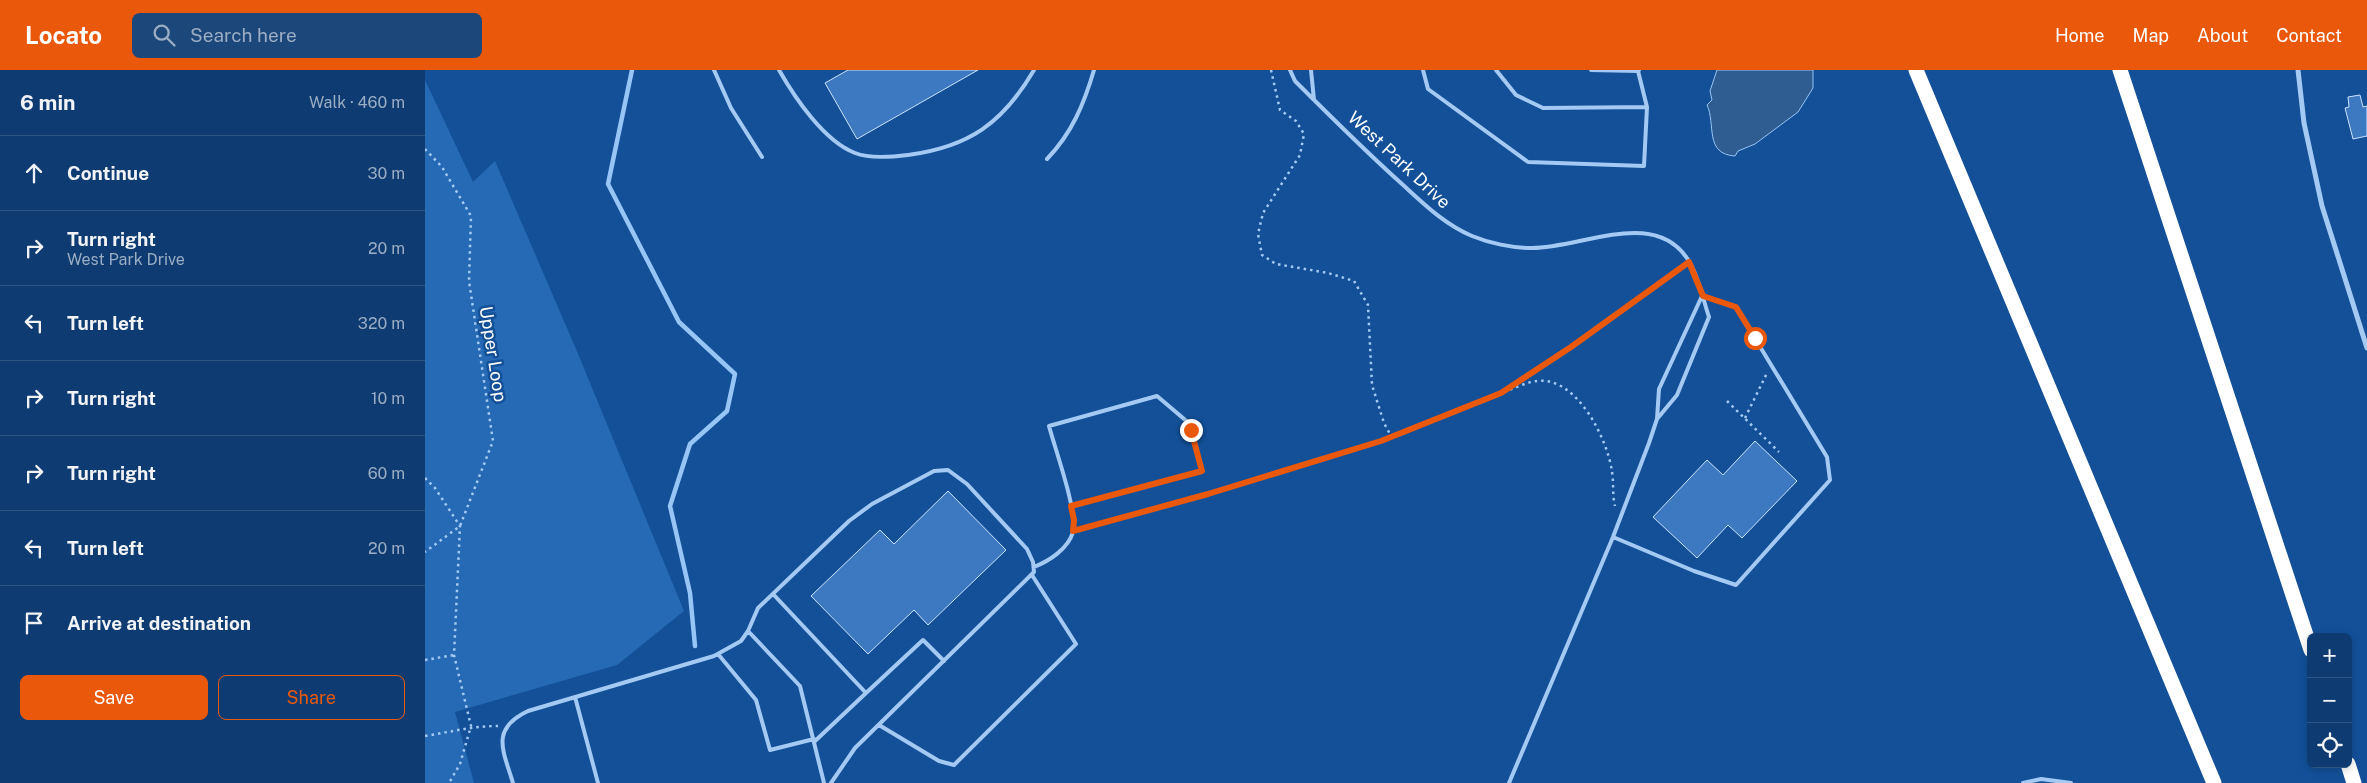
<!DOCTYPE html>
<html lang="en">
<head>
<meta charset="utf-8">
<style>
	body { margin:0; font-family:"Public Sans",sans-serif; background:#1c477a; color:#f1f3f6 }
	.controls { position:absolute; right:15px; bottom:15px; display:grid; overflow:hidden; border-radius:8px; box-shadow:0 2px 8px #0003 }
	.controls button { width:45px; height:45px; display:grid; place-items:center; padding:0; border:0; border-bottom:1px solid #2e5684; background:#0e3c72; color:#f1f3f6; font:25px sans-serif }
	.stop { position:absolute; width:15px; height:15px; margin:-11px; border:4px solid #ea580c; border-radius:50%; background:#fff }
	.stop.end { background:#ea580c; border-color:#fff; box-shadow:0 1px 5px #0008 }
	.list { margin:0; padding:0; list-style:none }
	h2 { display:flex; justify-content:space-between; align-items:center; height:65px; margin:0; padding:0 20px; font-size:21px }
	h2 small { font-size:16px; font-weight:400; color:#9badc4 }
	.list li { display:grid; grid-template-columns:32px 1fr auto; gap:15px; align-items:center; box-sizing:border-box; height:75px; padding:0 20px; border-top:1px solid #2e5684 }
	.list b { display:block; font-size:19px; white-space:nowrap }
	.list p { margin:0; font-size:16px; white-space:nowrap; color:#9badc4 }
	.list em { font-size:16px; font-style:normal; color:#9badc4 }
	.actions { display:flex; gap:10px; padding:15px 20px }
	.actions a { flex:1; padding:11px 0; border:1px solid #ea580c; border-radius:8px; text-align:center; font-size:18px; color:#ea580c }
	.actions .main { background:#ea580c; color:#fff }
	.icon { flex:none; width:28px; height:28px; fill:none; stroke:currentColor; stroke-width:2; stroke-linecap:round; stroke-linejoin:round }
	.map { position:relative; flex:none; width:1942px; height:713px; overflow:hidden }
	header { display:flex; align-items:center; gap:30px; box-sizing:border-box; height:70px; padding:0 25px; background:#ea580c; color:#fff }
	header strong { font-size:24px }
	nav { display:flex; gap:28px; margin-inline-start:auto; font-size:18px }
	.search { width:350px; height:45px; background:#1c477a; display:flex; align-items:center; gap:12px; box-sizing:border-box; padding:0 18px; border-radius:8px; color:#9badc4; font-size:19px }
	main { display:flex }
	aside { flex:1; background:#0e3c72 }
	.map>svg:first-child { display:block }
	.green { fill:#266ab6 }
	.water { fill:#305d91; stroke:#96c5f6 }
	.lines { fill:none; stroke-linecap:round; stroke-linejoin:round }
	.stream { stroke:#96c5f6; stroke-width:4.5 }
	.building { fill:#3c79c0; stroke:#cce4fd }
	.path { stroke:#a4caf3; stroke-width:2.5; stroke-dasharray:2.5 4; stroke-linecap:butt }
	.service { stroke:#a4caf3; stroke-width:4 }
	.minor { stroke:#a4caf3; stroke-width:5 }
	.motorway { stroke:#fff; stroke-width:15 }
	.route { stroke:#ea580c; stroke-width:6 }
	.labels { text-anchor:middle; stroke-width:5; stroke-linejoin:round; paint-order:stroke }
	.street-label { font-size:18px; fill:#fff; stroke:#135098 }
</style>
</head>
<body>
<header>
<strong>Locato</strong>
<div class="search"><svg class="icon" aria-label="search" viewBox="0 0 24 24"><circle cx="10" cy="10" r="6"/><path d="M15 15l6 6"/></svg>Search here</div>
<nav><a>Home</a><a>Map</a><a>About</a><a>Contact</a></nav>
</header>
<main>
<aside>
<h2>6 min<small>Walk · 460 m</small></h2>
<ul class="list">
<li><svg class="icon" aria-label="ahead" viewBox="0 0 24 24"><path d="M12 20V5M6 11l6-6 6 6"/></svg><div><b>Continue</b></div><em>30 m</em></li>
<li><svg class="icon" aria-label="right" viewBox="0 0 24 24"><path d="M7 20v-9h11M14 6l5 5-5 5"/></svg><div><b>Turn right</b><p>West Park Drive</p></div><em>20 m</em></li>
<li><svg class="icon" aria-label="left" viewBox="0 0 24 24"><path d="M17 20v-9H6M10 6l-5 5 5 5"/></svg><div><b>Turn left</b></div><em>320 m</em></li>
<li><svg class="icon" aria-label="right" viewBox="0 0 24 24"><path d="M7 20v-9h11M14 6l5 5-5 5"/></svg><div><b>Turn right</b></div><em>10 m</em></li>
<li><svg class="icon" aria-label="right" viewBox="0 0 24 24"><path d="M7 20v-9h11M14 6l5 5-5 5"/></svg><div><b>Turn right</b></div><em>60 m</em></li>
<li><svg class="icon" aria-label="left" viewBox="0 0 24 24"><path d="M17 20v-9H6M10 6l-5 5 5 5"/></svg><div><b>Turn left</b></div><em>20 m</em></li>
<li><svg class="icon" aria-label="arrive" viewBox="0 0 24 24"><path d="M6 21V4h12l-3 4 3 4H6"/></svg><div><b>Arrive at destination</b></div></li>
</ul>
<div class="actions"><a class="main">Save</a><a>Share</a></div>
</aside>
<div class="map">
<svg width="1942" height="713" viewBox="0 0 1942 713">
	<rect width="100%" height="100%" fill="#135098"/>
	<!-- green -->
	<path class="green" d="M0,10L48,112L70,91L151,279L259,541L192,595L30,642L49,713H0Z"/>
	<!-- water -->
	<path class="water" d="M1292,0H1388V18L1373,42L1330,74L1313,81L1310,86C1279,84 1291,54 1282,35L1287,30L1285,21Z"/>
	<g class="lines">
		<!-- stream -->
		<path class="stream" d="M207,0L183,114L254,252L310,304L302,341L265,374L245,436L265,523L270,576"/>
	</g>
	<!-- building -->
	<path class="building" d="M423,0H553L432,69L400,13Z
		M1935,25L1938,37L1942,36V66L1928,69L1920,38L1924,37L1923,27Z
		M1330,371L1372,411L1317,468L1303,455L1272,488L1228,447L1282,390L1298,405Z
		M523,421L581,480L503,555L489,540L443,584L386,526L455,460L469,474Z"/>
	<g class="lines">
		<!-- path -->
		<path class="path" d="M846,0L855,40L871,51L879,64L875,85L838,143L833,164L837,185L851,194L903,203L929,211L943,235L947,315L959,353L966,366
			M0,79L17,97L46,146L44,211L68,371L35,456L0,482
			M1079,322C1090,318 1102,312 1112,311C1152,306 1183,370 1187,402C1189,413 1187,425 1190,436
			M1302,331L1354,382
			M1320,348L1342,303
			M0,408L10,418L35,456L29,585L46,656L35,694L24,713
			M656,459L783,424L956,371L1075,323L1146,277L1257,197
			M0,590L29,585
			M0,666C25,662 48,656 73,656"/>
		<!-- service -->
		<path class="service" d="M289,0L306,38L337,87
			M354,0C370,28 399,71 430,83C445,89 467,87 483,85C544,77 578,53 609,0
			M865,0L870,11C905,46 940,81 977,114C999,134 1019,154 1047,166C1064,173 1087,178 1106,178C1156,179 1232,135 1265,193C1274,209 1278,229 1284,247L1252,325L1232,349
			M886,0L889,30
			M998,0L1003,19L1103,92L1219,96L1222,37
			M1071,0L1091,25L1118,38L1222,37L1213,1L1214,0
			M1166,0L1213,1
			M622,89C647,63 659,34 669,0
			M1188,467L1269,501L1311,515L1405,410L1402,387L1311,237L1277,226
			M609,497C624,491 643,479 648,462C653,442 630,379 624,356L732,326L765,354L777,401L646,436
			M348,524L441,623L498,570L519,591
			M323,561L375,616L399,713
			M293,584L331,630L345,680L389,669
			M150,627L173,713
			M454,655L514,691L529,695L651,574L607,505
			M389,672L441,623
			M88,713C78,680 65,659 103,641L289,586L316,571L323,561L333,538L424,451L447,434L509,401L523,400L542,414L602,479L608,492L609,502L430,678L406,713
			M1084,713L1188,467L1224,373L1232,349L1234,319L1277,226
			M1598,713L1616,709L1646,713"/>
		<!-- minor -->
		<path class="minor" d="M1873,0L1879,53L1897,136L1942,278"/>
		<!-- motorway -->
		<path class="motorway" d="M1491,0L1789,713
			M1695,0L1886,580
			M1923,694L1929,713"/>
	</g>
	<g class="lines">
		<!-- route -->
		<path class="route" d="M766,360L777,401L646,436L649,450L648,461L783,424L956,371L1076,323L1146,277L1264,192L1278,226L1311,237L1330,268"/>
	</g>
	<g class="labels">
		<!-- street labels -->
		<g class="street-label">
			<text transform="translate(974 90) rotate(43)" y="6">West Park Drive</text>
			<text transform="translate(68 284) rotate(81)" y="6">Upper Loop</text>
		</g>
	</g>
</svg>
<div class="controls">
<button>+</button>
<button>−</button>
<button><svg class="icon" aria-label="locate" viewBox="0 0 24 24"><circle cx="12" cy="12" r="6"/><path d="M12 2v4M12 18v4M2 12h4M18 12h4"/></svg></button>
</div>
<div class="stop" style="left:1330px;top:268px"></div>
<div class="stop end" style="left:766px;top:360px"></div>
</div>
</main>
</body>
</html>
